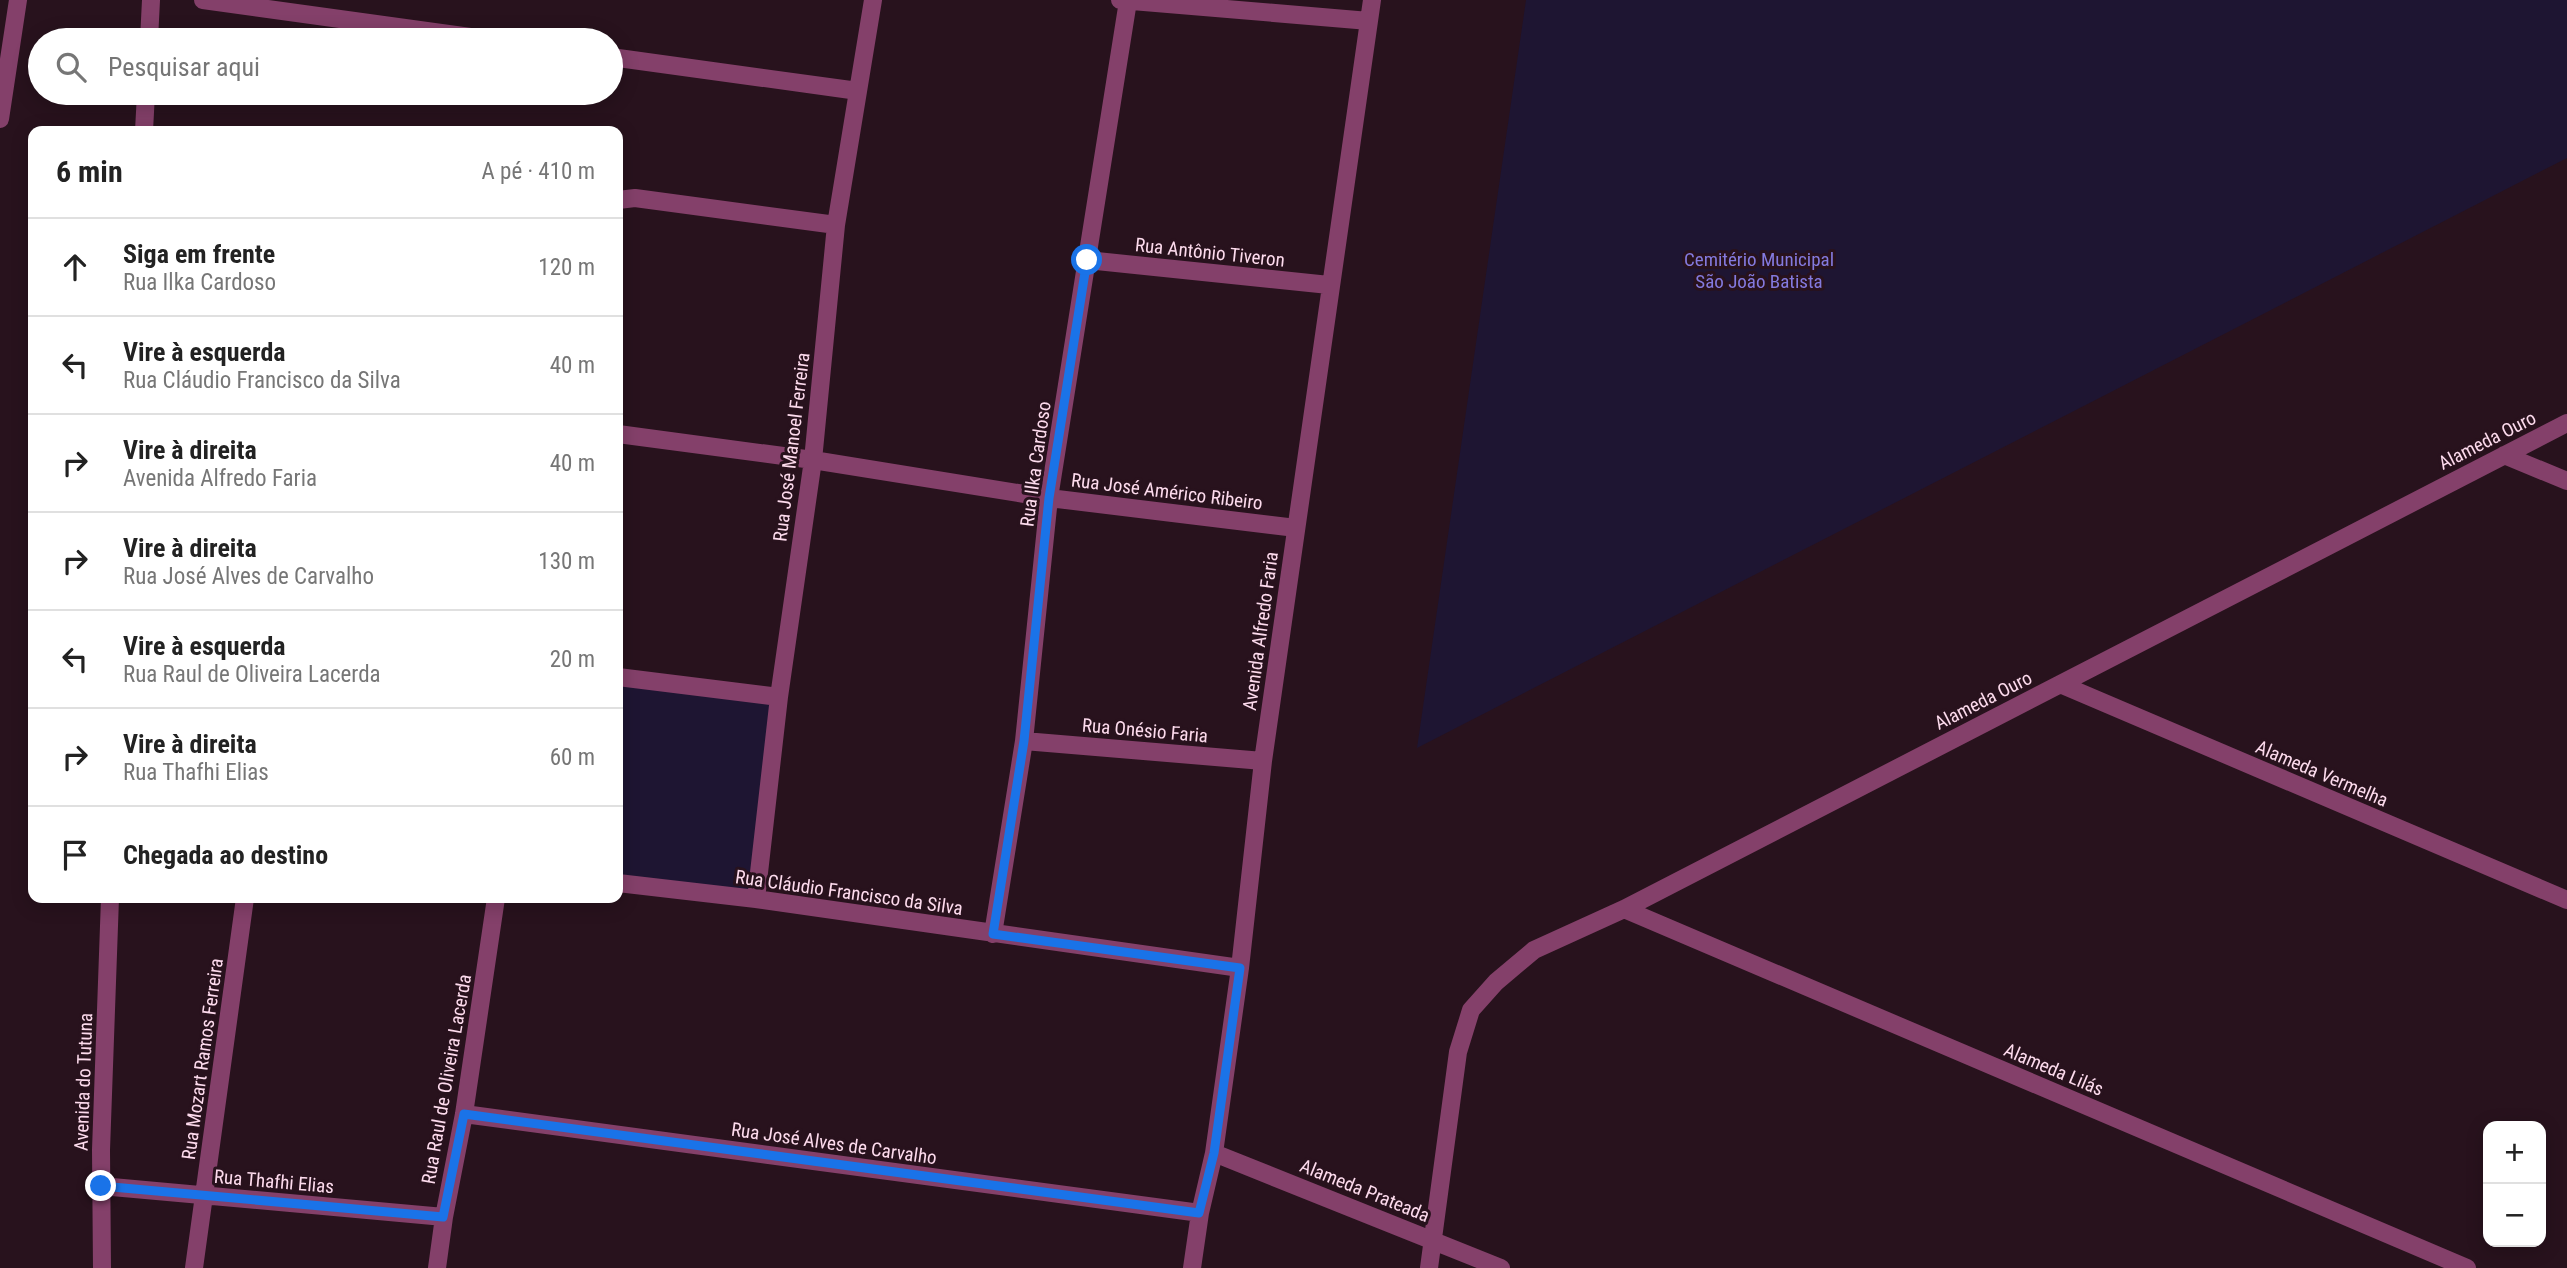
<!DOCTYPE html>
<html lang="pt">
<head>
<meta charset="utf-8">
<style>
	body { margin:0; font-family:"Roboto Condensed",sans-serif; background:#f6f6f6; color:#222 }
	.controls { position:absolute; right:21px; bottom:21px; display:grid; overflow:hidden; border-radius:14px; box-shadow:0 4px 18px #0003 }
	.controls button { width:63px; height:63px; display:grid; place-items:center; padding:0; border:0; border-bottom:2px solid #e0e0e0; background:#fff; color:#222; font:35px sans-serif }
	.stop { position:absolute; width:21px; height:21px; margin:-16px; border:5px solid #1a73e8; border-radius:50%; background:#fff }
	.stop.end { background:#1a73e8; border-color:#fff; box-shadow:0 2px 7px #0008 }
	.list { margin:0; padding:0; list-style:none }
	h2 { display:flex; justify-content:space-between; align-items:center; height:91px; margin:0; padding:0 28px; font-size:30px }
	h2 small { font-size:23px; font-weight:400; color:#767676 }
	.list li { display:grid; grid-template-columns:46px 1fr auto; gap:21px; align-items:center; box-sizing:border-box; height:98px; padding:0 28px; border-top:2px solid #e0e0e0 }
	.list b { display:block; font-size:26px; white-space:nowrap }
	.list p { margin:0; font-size:23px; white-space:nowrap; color:#767676 }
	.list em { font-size:23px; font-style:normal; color:#767676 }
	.icon { flex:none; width:38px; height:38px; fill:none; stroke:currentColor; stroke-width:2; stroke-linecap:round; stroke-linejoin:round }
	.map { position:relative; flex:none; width:2567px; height:1268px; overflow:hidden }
	.search { position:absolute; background:#fff; box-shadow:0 4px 18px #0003; left:28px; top:28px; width:595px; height:77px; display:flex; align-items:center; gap:18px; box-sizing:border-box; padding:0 24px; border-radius:38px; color:#767676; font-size:26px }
	.panel { position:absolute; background:#fff; box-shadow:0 4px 18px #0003; left:28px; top:126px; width:595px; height:777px; border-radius:14px }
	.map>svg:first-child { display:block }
	.green { fill:#1e1532 }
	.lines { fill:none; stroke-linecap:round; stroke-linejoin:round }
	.minor { stroke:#84406a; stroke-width:18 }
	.route { stroke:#1a73e8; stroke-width:9 }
	.labels { text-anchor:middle; stroke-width:6; stroke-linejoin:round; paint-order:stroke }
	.street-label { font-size:19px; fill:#fddbed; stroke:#28121d }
	.park-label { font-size:19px; fill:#847ade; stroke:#28121d }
</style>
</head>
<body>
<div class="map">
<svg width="2567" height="1268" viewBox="0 0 2567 1268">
	<rect width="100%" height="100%" fill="#28121d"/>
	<!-- green -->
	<path class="green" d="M1526,0H2567V158L1417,748Z
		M618,677L779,697L756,899L618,883Z"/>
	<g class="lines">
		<!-- minor -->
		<path class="minor" d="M203,0L492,40
			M1120,0L1369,21
			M149,40L151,0
			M611,57L858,91
			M0,119L18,0
			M144,131L146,93
			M618,200L635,198L836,225
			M1087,260L1329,285
			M618,434L813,460L1049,498L1296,528
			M2504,455L2567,481
			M618,677L779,697
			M2060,684L2567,900
			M1024,741L1263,761
			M618,883L756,899L1240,968
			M756,899L779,697L813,460L836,225L873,0
			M1624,909L2467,1268
			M993,934L1024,741L1049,498L1128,1
			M464,1114L1200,1213
			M1214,1153L1501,1268
			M101,1186L444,1217
			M102,1268L101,1150L110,898
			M194,1268L245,898
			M437,1268L444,1217L464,1114L496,898
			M1192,1268L1200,1213L1214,1153L1240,968L1263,761L1372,0
			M1429,1268L1458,1052L1471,1010L1496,982L1534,950L1624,909L2567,423"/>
	</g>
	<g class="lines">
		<!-- route -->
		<path class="route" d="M101,1186L443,1217L464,1114L1199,1213L1214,1153L1240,968L993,934L1024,741L1049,498L1087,260"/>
	</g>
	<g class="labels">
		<!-- street labels -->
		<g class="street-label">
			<text transform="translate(1210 252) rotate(6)" y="7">Rua Antônio Tiveron</text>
			<text transform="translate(2487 440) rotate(-27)" y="7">Alameda Ouro</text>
			<text transform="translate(791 447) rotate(-83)" y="7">Rua José Manoel Ferreira</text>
			<text transform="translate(1035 464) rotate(-82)" y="7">Rua Ilka Cardoso</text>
			<text transform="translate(1167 491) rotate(7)" y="7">Rua José Américo Ribeiro</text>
			<text transform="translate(1260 631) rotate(-82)" y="7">Avenida Alfredo Faria</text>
			<text transform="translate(1983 700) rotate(-27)" y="7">Alameda Ouro</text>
			<text transform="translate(1145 730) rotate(5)" y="7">Rua Onésio Faria</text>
			<text transform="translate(2322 773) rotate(23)" y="7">Alameda Vermelha</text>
			<text transform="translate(849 892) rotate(8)" y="7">Rua Cláudio Francisco da Silva</text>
			<text transform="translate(202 1059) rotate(-82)" y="7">Rua Mozart Ramos Ferreira</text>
			<text transform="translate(2054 1069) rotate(23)" y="7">Alameda Lilás</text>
			<text transform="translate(446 1079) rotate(-80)" y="7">Rua Raul de Oliveira Lacerda</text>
			<text transform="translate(83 1082) rotate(-88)" y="7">Avenida do Tutuna</text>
			<text transform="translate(834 1143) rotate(8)" y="7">Rua José Alves de Carvalho</text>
			<text transform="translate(274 1181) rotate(5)" y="7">Rua Thafhi Elias</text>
			<text transform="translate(1365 1190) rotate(22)" y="7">Alameda Prateada</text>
		</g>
		<!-- park labels -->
		<g class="park-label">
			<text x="1759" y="266">Cemitério Municipal<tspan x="1759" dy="22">São João Batista</tspan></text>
		</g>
	</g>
</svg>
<div class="controls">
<button>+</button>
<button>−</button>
</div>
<div class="stop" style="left:1087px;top:260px"></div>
<div class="stop end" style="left:101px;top:1186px"></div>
<div class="search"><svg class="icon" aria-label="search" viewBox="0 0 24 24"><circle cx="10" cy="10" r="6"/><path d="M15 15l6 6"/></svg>Pesquisar aqui</div>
<section class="panel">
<h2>6 min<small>A pé · 410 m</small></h2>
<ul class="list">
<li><svg class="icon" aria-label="ahead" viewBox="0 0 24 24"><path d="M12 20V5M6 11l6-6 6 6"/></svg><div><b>Siga em frente</b><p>Rua Ilka Cardoso</p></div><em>120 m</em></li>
<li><svg class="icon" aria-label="left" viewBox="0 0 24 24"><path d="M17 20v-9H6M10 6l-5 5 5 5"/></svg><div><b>Vire à esquerda</b><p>Rua Cláudio Francisco da Silva</p></div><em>40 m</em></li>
<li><svg class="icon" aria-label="right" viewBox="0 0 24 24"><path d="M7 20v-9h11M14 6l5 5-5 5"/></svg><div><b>Vire à direita</b><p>Avenida Alfredo Faria</p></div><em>40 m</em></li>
<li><svg class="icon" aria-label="right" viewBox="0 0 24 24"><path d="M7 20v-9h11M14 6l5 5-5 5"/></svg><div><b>Vire à direita</b><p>Rua José Alves de Carvalho</p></div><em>130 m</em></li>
<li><svg class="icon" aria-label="left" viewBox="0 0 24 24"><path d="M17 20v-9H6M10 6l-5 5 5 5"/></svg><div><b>Vire à esquerda</b><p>Rua Raul de Oliveira Lacerda</p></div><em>20 m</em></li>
<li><svg class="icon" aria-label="right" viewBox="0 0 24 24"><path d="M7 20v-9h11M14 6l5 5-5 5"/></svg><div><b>Vire à direita</b><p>Rua Thafhi Elias</p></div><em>60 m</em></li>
<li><svg class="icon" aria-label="arrive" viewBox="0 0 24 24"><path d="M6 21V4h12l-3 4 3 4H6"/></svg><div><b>Chegada ao destino</b></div></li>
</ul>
</section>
</div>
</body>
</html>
